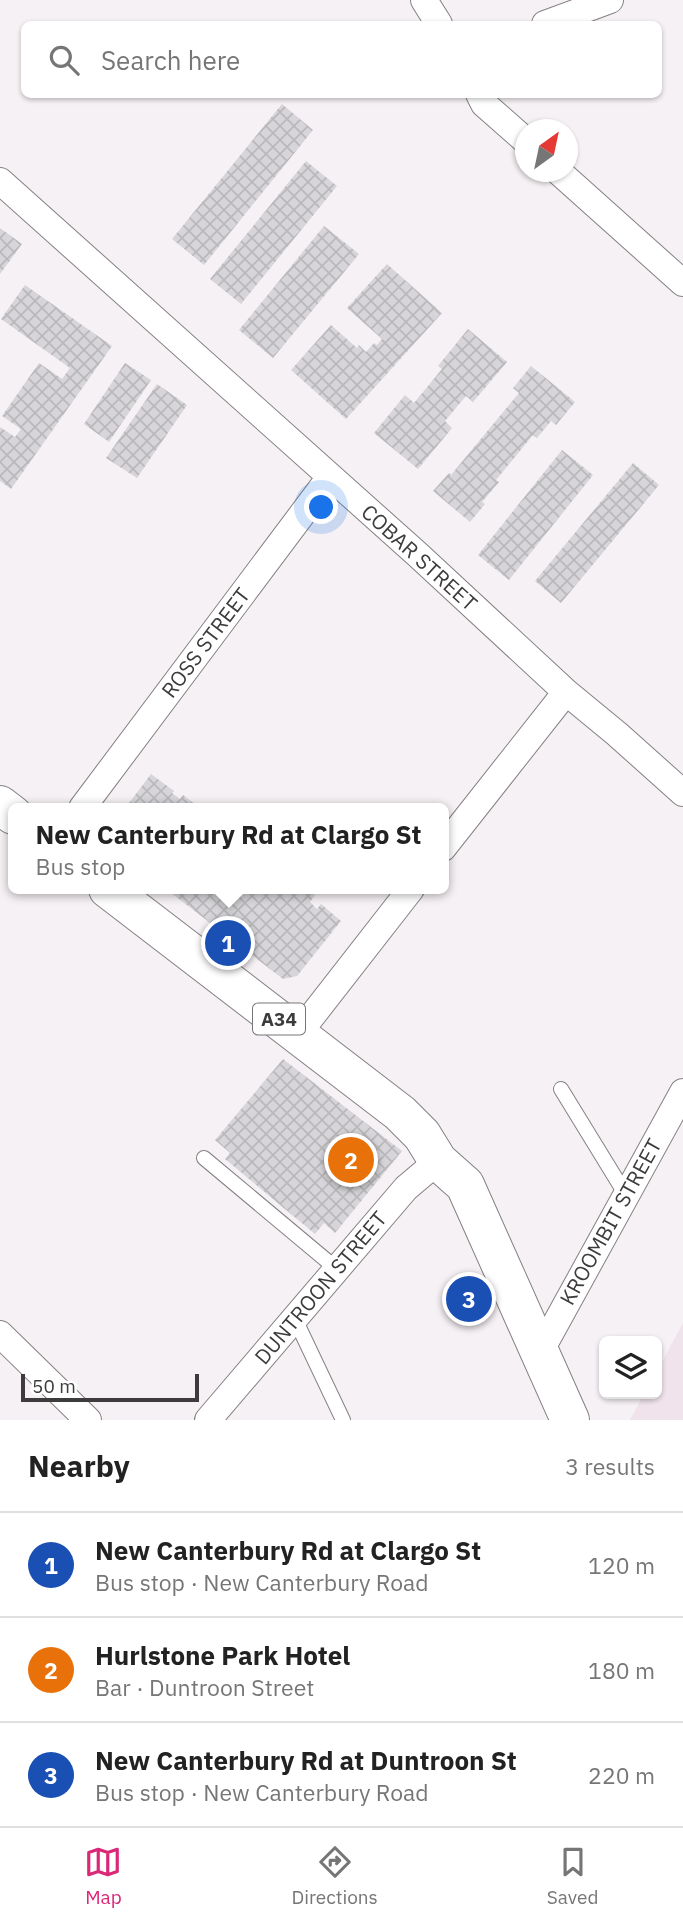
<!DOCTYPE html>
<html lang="en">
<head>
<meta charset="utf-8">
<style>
	body { margin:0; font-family:"IBM Plex Sans",sans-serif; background:#f2f2f2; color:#222 }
	.controls { position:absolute; right:21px; bottom:21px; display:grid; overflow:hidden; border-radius:10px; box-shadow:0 2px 5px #0004 }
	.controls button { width:63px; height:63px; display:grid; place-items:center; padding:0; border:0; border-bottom:2px solid #e0e0e0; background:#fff; color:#222; font:35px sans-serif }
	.compass { position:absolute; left:515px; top:119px; width:63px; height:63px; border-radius:50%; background:#fff; box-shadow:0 2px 5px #0004; rotate:33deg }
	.scale { position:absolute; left:21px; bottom:18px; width:178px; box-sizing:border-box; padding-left:7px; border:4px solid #3d3b3c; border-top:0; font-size:19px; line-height:24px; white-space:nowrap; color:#3d3b3c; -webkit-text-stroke:5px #fff; paint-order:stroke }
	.you { position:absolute; left:322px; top:508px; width:24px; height:24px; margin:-18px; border:5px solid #fff; border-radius:50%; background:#1a73e8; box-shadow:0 0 0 10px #1a73e833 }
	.badge { display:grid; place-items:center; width:46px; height:46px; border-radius:50%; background:#db2777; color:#fff; font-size:23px; font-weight:700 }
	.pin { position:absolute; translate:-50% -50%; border:4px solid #fff; box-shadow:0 2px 7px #0006 }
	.popup { position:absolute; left:8px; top:803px; width:441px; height:91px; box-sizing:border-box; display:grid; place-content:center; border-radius:10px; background:#fff; filter:drop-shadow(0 2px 5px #0005); font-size:23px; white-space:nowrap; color:#767676 }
	.popup b { font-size:26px; color:#222 }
	.popup::after { content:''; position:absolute; left:50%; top:100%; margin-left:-14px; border:14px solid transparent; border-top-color:#fff }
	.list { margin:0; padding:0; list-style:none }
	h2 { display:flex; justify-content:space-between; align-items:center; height:91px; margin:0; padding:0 28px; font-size:30px }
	h2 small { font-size:23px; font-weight:400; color:#767676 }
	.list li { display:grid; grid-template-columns:46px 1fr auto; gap:21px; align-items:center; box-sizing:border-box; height:105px; padding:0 28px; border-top:2px solid #e0e0e0 }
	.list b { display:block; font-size:26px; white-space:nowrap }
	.list p { margin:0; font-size:23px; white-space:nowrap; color:#767676 }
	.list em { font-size:23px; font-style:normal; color:#767676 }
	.icon { flex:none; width:38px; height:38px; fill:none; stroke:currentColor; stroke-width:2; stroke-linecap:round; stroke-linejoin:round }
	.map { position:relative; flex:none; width:683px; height:1420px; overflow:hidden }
	.search { position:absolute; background:#fff; box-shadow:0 2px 5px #0004; left:21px; right:21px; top:21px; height:77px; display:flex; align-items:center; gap:18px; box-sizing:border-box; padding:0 24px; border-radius:10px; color:#767676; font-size:26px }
	.sheet { height:406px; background:#fff }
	nav { display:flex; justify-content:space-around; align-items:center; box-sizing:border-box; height:98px; border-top:2px solid #e0e0e0; background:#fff; font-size:19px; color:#767676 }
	nav a { display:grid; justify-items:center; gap:4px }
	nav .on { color:#db2777 }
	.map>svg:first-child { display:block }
	.built { fill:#f0e3eb }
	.building { fill:url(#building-cross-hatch) }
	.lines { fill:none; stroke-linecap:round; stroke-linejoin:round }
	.lane-casing { stroke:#848083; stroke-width:16 }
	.street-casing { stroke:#848083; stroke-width:28 }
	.highway-casing { stroke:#848083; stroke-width:40 }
	.lane { stroke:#fff; stroke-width:14 }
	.street { stroke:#fff; stroke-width:26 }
	.highway { stroke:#fff; stroke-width:38 }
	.labels { text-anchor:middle; stroke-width:5; stroke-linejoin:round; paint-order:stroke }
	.shield { fill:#fff; stroke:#777676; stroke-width:2 }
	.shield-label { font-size:19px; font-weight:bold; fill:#3d3b3c }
	.street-label { font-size:21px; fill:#3d3b3c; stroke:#fff }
</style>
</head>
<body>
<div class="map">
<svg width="683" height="1420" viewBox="0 0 683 1420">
	<defs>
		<pattern id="building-cross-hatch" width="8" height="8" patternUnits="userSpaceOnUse" patternTransform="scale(1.75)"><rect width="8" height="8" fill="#d7d5d9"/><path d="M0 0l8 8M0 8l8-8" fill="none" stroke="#b9b8bb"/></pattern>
	</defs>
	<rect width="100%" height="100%" fill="#f6f1f4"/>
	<!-- built -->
	<path class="built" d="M683,1323V1420H630L644,1394H657V1371Z"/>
	<!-- building -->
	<path class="building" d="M282,104L313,130L204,265L172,239Z
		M306,161L337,186L241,304L210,279Z
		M324,226L359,254L273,358L239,330Z
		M0,228L22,244L0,274Z
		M387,264L442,313L346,419L291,370L331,325L357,348L359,345L366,352L374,343L377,345L382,339L347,308Z
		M25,285L112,346L11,489L0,481V427L15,437L21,429L2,416L39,363L62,379L70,368L1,319Z
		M468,329L507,362L473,402L466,396L445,421L452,428L418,469L374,433L405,395L414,403L442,369L438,366Z
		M125,363L151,380L109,442L84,424Z
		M531,366L575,402L556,425L551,421L537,438L533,435L496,480L499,482L482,502L485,504L470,522L433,491L449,473L451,475L519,393L513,388Z
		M157,384L187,405L137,478L106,458Z
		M562,450L593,475L509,580L478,555Z
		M633,463L659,485L561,603L535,581Z
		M151,774L174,791L172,793L180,799L183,795L200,808H135L129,803Z
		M166,889H285L289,892L292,889H306L315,895L310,902L317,909L321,904L341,921L297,976L283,979Z
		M283,1059L402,1151L335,1233L324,1223L315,1234L225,1159L230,1153L215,1140Z"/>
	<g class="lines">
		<defs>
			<path id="lane" d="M561,1089L626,1195
				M204,1158L338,1270
				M295,1319L343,1420"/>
			<path id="street" d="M424,0L439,24
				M545,24L610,0
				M479,94L484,104L526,141
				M559,172L683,283
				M0,181L417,554L566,692L617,734L683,793
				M82,808L330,477
				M443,848L566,692
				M298,1034L411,889
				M0,1334L88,1420
				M540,1352L683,1092
				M208,1420L406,1188L438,1161"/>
			<path id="highway" d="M0,805L13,815
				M108,889L400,1113L422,1135L438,1161L465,1185L570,1420"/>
		</defs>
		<!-- lane casing -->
		<use href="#lane" class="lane-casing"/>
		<!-- street casing -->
		<use href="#street" class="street-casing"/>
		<!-- highway casing -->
		<use href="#highway" class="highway-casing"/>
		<!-- lane -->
		<use href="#lane" class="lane"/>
		<!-- street -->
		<use href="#street" class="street"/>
		<!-- highway -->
		<use href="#highway" class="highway"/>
	</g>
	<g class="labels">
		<!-- shield labels -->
		<rect class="shield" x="253" y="1003.5" width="52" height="31" rx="5"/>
		<g class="shield-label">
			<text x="279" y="1026">A34</text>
		</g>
		<!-- street labels -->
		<g class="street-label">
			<text transform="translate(419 558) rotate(42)" y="7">COBAR STREET</text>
			<text transform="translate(206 643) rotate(-53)" y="7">ROSS STREET</text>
			<text transform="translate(611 1222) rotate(-61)" y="7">KROOMBIT STREET</text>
			<text transform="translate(321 1288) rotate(-50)" y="7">DUNTROON STREET</text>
		</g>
	</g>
</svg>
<div class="controls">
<button><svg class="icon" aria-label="layers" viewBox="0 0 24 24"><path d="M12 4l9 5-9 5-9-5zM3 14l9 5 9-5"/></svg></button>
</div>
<svg class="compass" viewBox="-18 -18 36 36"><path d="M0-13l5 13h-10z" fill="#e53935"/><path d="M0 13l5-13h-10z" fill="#767676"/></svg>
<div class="scale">50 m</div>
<div class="you"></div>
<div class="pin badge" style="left:228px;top:943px;background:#1a4fb4">1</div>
<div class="popup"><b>New Canterbury Rd at Clargo St</b>Bus stop</div>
<div class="pin badge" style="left:351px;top:1160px;background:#e8710a">2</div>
<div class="pin badge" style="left:469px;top:1299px;background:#1a4fb4">3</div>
<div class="search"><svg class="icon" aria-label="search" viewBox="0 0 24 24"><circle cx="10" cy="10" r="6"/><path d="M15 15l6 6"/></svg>Search here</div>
</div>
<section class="sheet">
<h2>Nearby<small>3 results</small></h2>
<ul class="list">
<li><span class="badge" style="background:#1a4fb4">1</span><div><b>New Canterbury Rd at Clargo St</b><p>Bus stop · New Canterbury Road</p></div><em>120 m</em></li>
<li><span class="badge" style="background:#e8710a">2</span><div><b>Hurlstone Park Hotel</b><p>Bar · Duntroon Street</p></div><em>180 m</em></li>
<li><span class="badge" style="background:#1a4fb4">3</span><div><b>New Canterbury Rd at Duntroon St</b><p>Bus stop · New Canterbury Road</p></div><em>220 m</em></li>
</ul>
</section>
<nav>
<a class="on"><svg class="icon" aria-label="map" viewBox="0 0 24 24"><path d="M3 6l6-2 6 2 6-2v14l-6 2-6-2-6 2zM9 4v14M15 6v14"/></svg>Map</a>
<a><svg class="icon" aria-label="directions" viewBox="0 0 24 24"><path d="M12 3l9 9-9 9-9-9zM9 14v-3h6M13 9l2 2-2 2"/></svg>Directions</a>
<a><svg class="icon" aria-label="saved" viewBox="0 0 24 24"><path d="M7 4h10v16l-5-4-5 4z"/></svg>Saved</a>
</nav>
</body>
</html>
